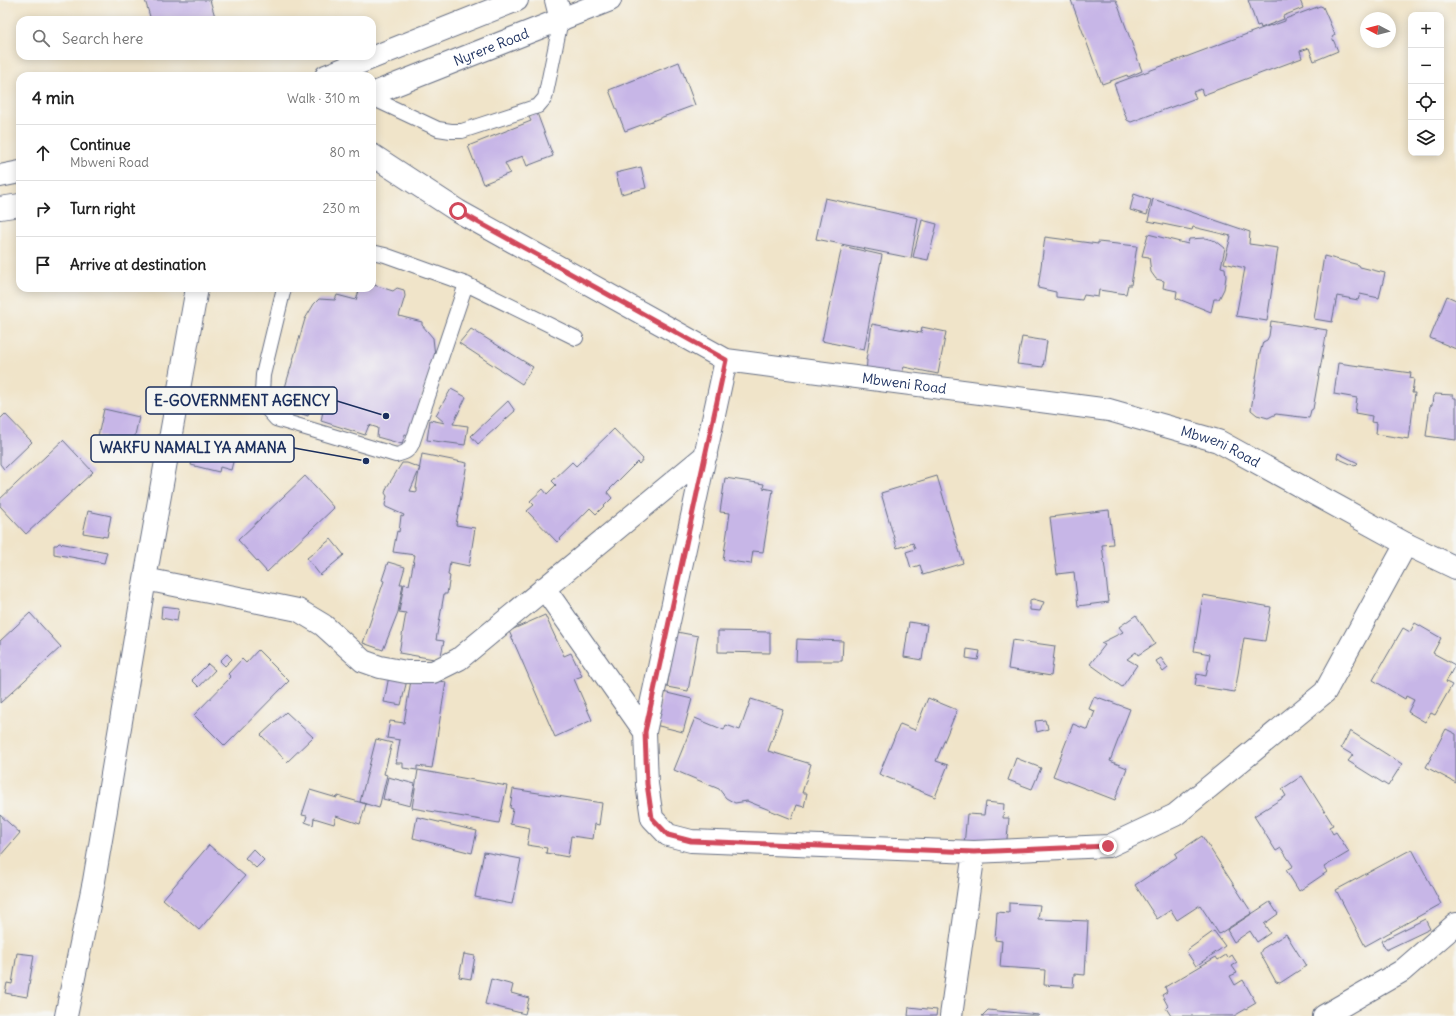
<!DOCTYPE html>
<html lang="en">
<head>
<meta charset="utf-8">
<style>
	body { margin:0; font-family:Delius,sans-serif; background:#f6f6f6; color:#222 }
	.controls { position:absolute; right:12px; top:12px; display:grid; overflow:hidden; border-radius:8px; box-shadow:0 2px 10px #0003 }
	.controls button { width:36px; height:36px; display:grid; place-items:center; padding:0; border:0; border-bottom:1px solid #e0e0e0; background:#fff; color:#222; font:20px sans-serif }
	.compass { position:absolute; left:1360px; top:12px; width:36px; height:36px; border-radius:50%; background:#fff; box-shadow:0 2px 10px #0003; rotate:277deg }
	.stop { position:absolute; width:12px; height:12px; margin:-9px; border:3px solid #d1495b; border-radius:50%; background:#fff }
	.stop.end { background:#d1495b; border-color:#fff; box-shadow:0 1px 4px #0008 }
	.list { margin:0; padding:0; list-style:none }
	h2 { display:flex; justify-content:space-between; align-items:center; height:52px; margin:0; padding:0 16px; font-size:17px }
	h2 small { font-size:13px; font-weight:400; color:#767676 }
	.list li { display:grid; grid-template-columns:26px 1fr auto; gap:12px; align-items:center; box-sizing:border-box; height:56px; padding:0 16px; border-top:1px solid #e0e0e0 }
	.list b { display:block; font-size:15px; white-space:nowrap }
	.list p { margin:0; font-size:13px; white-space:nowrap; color:#767676 }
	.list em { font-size:13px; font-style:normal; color:#767676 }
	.icon { flex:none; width:22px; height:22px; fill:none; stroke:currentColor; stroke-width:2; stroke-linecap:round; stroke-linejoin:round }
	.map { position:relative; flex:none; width:1456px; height:1016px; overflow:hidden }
	.search { position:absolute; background:#fff; box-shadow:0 2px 10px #0003; left:16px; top:16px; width:360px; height:44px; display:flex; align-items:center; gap:10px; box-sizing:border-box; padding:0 14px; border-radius:12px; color:#767676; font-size:15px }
	.panel { position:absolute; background:#fff; box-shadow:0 2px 10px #0003; left:16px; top:72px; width:360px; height:220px; border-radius:12px }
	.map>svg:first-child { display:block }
	.building { fill:#c7b6e7 }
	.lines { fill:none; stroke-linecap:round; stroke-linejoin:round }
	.lane-casing { stroke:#666e83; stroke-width:16 }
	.street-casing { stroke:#666e83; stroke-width:24 }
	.secondary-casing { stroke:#666e83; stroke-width:24 }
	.primary-casing { stroke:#666e83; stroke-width:24 }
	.lane { stroke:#fff; stroke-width:14 }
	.street { stroke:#fff; stroke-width:22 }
	.secondary { stroke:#fff; stroke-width:22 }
	.primary { stroke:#fff; stroke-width:22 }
	.route { stroke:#d1495b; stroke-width:5 }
	.labels { text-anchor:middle; stroke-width:3; stroke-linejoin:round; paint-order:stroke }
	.street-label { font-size:14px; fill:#1b2f5e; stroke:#f6f6f2 }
	.leader { fill:none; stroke:#1b2f5e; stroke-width:1.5 }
	.callout-dot { fill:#1b2f5e; stroke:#f6f6f2; stroke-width:1.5 }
	.callout { fill:#f6f6f2; stroke:#1b2f5e; stroke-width:1.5 }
	.callout-label { font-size:15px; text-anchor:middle; font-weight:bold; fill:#1b2f5e }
</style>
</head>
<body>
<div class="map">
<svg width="1456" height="1016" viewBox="0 0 1456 1016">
	<rect width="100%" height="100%" fill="#f6f6f2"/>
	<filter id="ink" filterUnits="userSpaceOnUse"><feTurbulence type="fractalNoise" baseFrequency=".025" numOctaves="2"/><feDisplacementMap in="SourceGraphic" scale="8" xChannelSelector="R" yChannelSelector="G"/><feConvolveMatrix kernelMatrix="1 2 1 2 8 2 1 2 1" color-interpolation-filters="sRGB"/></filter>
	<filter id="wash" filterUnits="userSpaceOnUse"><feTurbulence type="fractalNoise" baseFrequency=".012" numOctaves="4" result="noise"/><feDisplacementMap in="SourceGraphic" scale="16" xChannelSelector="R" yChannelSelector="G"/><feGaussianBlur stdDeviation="0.9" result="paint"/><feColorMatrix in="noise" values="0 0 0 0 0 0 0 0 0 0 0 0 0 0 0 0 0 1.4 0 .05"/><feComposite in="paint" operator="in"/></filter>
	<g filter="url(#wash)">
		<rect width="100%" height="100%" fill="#f0e4c9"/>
		<g id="blocks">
			<!-- building -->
			<path class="building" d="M145,0H210L216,20H151Z
				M1071,0H1116L1142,71L1128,77L1127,75L1102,84Z
				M1248,0H1300L1303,8L1283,16L1284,19L1261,28L1260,25L1257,26Z
				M1320,6L1323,7L1335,35L1332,37L1338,51L1314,61L1309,48L1300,51L1302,58L1203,95L1201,89L1193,92L1196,98L1131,122L1127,120L1114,84L1271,25V26L1285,21V19Z
				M679,62L695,105L625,131L609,90Z
				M537,113L553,156L527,166L523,156L505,163L510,173L483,184L468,146L531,121L529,117Z
				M641,167L646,188L621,194L616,173Z
				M1134,194L1151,200L1147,215L1130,210Z
				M825,198L918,218L911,258L816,239Z
				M1153,199L1250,232L1249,244L1278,248L1267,321L1236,316L1245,268L1224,263L1231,236L1193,227L1192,230L1148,221Z
				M922,220L937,224L928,260L913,257Z
				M1148,234L1188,244L1189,239L1205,238L1216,241L1225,248L1221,267L1225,268L1226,277L1224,289L1219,299H1214L1211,312L1176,298L1177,291L1163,288L1164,281L1156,279L1151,272L1149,257L1142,256Z
				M1045,237L1098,244V242L1137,246L1131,285H1128L1126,294L1099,290L1098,297L1084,295L1082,300L1056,297V292L1038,288Z
				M842,246L882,255L864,350L822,341Z
				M1324,256L1359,265L1360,267L1385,273L1379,298L1360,294L1358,300L1337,296L1332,322L1314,319Z
				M372,280H373L374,285L393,291L397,288L404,290L405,296L399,316L422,322V325L433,338L435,356L409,435L405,434L402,444L377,437L378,428L369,425L365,435L321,421L323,411L310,407L308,416L281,407L285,395L284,391L305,319L314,304L319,299L335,300L337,295L356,300L360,288H372Z
				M1447,296L1456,300V349L1430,338Z
				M1271,321L1327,330L1313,409L1311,410L1309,418L1276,414L1268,418L1257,415L1251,410L1260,353L1263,342L1267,340L1269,336Z
				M872,324L921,333L922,327L946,332L938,374L904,367L899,382L866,375L867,360H866Z
				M471,329L533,367L522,384L459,343Z
				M1022,337L1047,341L1043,367L1017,364Z
				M1338,363L1411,373L1410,378L1414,379L1412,393H1415L1409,439L1376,434L1377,423L1371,422L1372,416L1355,413L1357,398L1334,394Z
				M451,389L466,397L453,424L468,426L465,445L427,440L430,420L445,423L436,415Z
				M1435,394L1453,395V398H1456V440L1426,436L1430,406L1432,405L1433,396Z
				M508,401L515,411L478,444L471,436Z
				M104,409L139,417L132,449L103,442L104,437L98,436Z
				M5,414L32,442L4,469L0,464V419Z
				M614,429L643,459L639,464L637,462L607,492L612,498L596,514L590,508L557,542L527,511L534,505L530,501L543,489L547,494L556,485L552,481L572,462L576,466Z
				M198,436L237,446L231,470L220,467L219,472L191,465Z
				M63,440L93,472L26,534L0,506V499Z
				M1338,453L1358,463L1355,466L1337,458Z
				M422,454L467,463L456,525L475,528L469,566L450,562L448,575L450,576L447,594H444L436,640L444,641L440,660L399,653L406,613L399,612L404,584L409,585L415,555L393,552L397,531L399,532L401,516L403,517L404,515L386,507L385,505L387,496L385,493L387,487L402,463H407L420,468L410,491L417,492V488H416Z
				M305,476L334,508L267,572L238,540Z
				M937,476L963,563L923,575L920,565L911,568L906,552L915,549L913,543L897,548L881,493Z
				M725,478L764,484L763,488L773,490L763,552L753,551L751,564L723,560L730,513L720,512Z
				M1109,510L1113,544L1102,545L1109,602L1078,606L1074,572L1057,574L1050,517Z
				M88,511L111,516L107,537L83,533Z
				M331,539L344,555L320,575L307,558Z
				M59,543L107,552L104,563L54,554V545H57Z
				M388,562L405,567L400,584H403L398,612L383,650L363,643L384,581L382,580Z
				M1203,595L1271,607L1265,641L1244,638L1235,692L1195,686L1197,674L1206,676L1210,654L1194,651Z
				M1033,599L1044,602L1040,611L1030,610V600Z
				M162,606L179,608L177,621L161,618Z
				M30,613L61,647L0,703V641Z
				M545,615L564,656L571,653L582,676L574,679L592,720L555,737L509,631Z
				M1136,615L1155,644L1138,655L1136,652L1127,659L1137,665L1122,687L1090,664L1105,645L1101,643L1123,632L1119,627Z
				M909,622L927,625L922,660L904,657Z
				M1415,623L1441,638L1433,653L1455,665L1446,682L1452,685L1435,715L1431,713L1425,722L1408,712L1414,700L1406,696L1405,699L1373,680L1403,628L1410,632Z
				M718,631L770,632V653L718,652Z
				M677,632L698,636L688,691L667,687Z
				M797,639L843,641L842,661H796Z
				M1012,640L1055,646L1051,676L1008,669Z
				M967,649L980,651L978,660L966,658Z
				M258,650L289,681L225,746L194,715L231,677L228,674L242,659L246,663Z
				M227,654L232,659L225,666L220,661Z
				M1161,658L1168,668L1163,672L1156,661Z
				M208,664L215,670L199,687L192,680Z
				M389,676L407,680L401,705L384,702Z
				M426,679L446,682L432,768L417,766V770L403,768V763H396L400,740L387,738L390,721L404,723L411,680Z
				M663,692L692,699L683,732L655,725Z
				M1094,697L1099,699L1100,698L1130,709L1110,761L1127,768L1115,800L1053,776L1073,724L1088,730L1095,711L1089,709Z
				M928,698L957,710L936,761L948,765L935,797L879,774L900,724L915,730Z
				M751,699L783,709L768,751L811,764L802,793H807L804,807L797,805L792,819L747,801L735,803L726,798L719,789L674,770L695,718L724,730L726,725L740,730Z
				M286,712L313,737L287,762L261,735Z
				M1045,720L1046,724H1047L1048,729L1037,732L1035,721Z
				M1446,729L1456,734V783L1426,767Z
				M1350,731L1402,764L1388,786L1348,761L1353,755L1341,748Z
				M376,739L392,743L384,774L387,775L379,808L360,802Z
				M1016,758L1041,768L1032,789L1008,780Z
				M418,770L507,786L499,823L412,808Z
				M1302,776L1333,825L1329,827L1333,834L1336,832L1349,852L1324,867L1327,872L1299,891L1286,870L1293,866L1281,848L1276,851L1254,816L1286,796L1282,789Z
				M388,777L415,784L410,806L383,799Z
				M513,789L602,803L599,825L595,824L593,839L571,836L568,857L546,853L547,848L527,845L530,828L510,824L513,809L510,808Z
				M310,790L337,798L338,796L366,804L360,824L336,816L334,824L314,818L313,825L305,822L307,816L302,815Z
				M986,802L1004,804L1003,818H1009L1006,849L964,845L967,814L984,815Z
				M0,815L20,833L0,856Z
				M417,817L477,831L472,853L413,838Z
				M1202,836L1252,913L1219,934L1200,905L1177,920L1171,910L1157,919L1135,885L1177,857L1175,854Z
				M209,845L245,876L199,930L163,899Z
				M253,849L264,860L256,868L245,858Z
				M1412,849L1441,904L1365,946L1336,890Z
				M484,852L521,859L512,904L475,897Z
				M1270,902L1278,914L1264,924L1270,933L1257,942L1250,931L1234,942L1227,930Z
				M1009,903L1040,905L1038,919L1088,921L1085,975L1074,974L1073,987L1044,985L1045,970L1000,967L1002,941L995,940L997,912L1009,913Z
				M1425,919L1430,929L1386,950L1381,941Z
				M1214,931L1225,946L1196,966L1186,951Z
				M1286,934L1306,966L1280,983L1276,982L1260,953L1262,949Z
				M17,953L34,955L27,997L5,993L7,983L12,984Z
				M464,954L475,956L471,979L459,977Z
				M1226,955L1228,958L1232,955L1237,963L1232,966L1237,973L1230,976L1235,985L1243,980L1256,1003L1234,1016H1171L1166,1008L1168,1006L1162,995L1167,992L1165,987L1216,957L1218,960Z
				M491,979L513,985L511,993L529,998L525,1014L485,1004Z
				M909,1007L937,1010L936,1016H908Z
				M988,1010L1039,1015L1038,1016H982Z"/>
		</g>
	</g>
	<g filter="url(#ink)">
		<use href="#blocks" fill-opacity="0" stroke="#666e83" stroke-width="1"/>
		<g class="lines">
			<defs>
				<path id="lane" d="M372,98L438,129L451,131H462L538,106L545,98L561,20
					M372,252L385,255L466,284L576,338
					M284,288L263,375L262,392V401L267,409L276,419L396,455C404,453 408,452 412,444L466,284"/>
				<path id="street" d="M556,0L561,20
					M726,360L645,732L647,784L652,818L668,835L691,841L974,852L1109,846L1175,815L1325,692L1406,544
					M145,579L298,610L323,625L363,661L380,667L406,672H433L459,659L706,455
					M544,588L645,732
					M66,1016L94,881L145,579L197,288
					M951,1016L974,852
					M1324,1016L1402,971L1456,924"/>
				<g id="secondary">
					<path id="s1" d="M372,155L458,211L726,360L1109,410L1218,441L1406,544L1456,568"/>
				</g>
				<g id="primary">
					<path d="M326,76L517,0"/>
					<path id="s2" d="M372,94L610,0"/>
					<path d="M0,176L20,172"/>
					<path d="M0,208L20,205"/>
				</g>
			</defs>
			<!-- lane casing -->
			<use href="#lane" class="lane-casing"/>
			<!-- street casing -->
			<use href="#street" class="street-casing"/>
			<!-- secondary casing -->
			<use href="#secondary" class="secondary-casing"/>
			<!-- primary casing -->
			<use href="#primary" class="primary-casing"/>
			<!-- lane -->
			<use href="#lane" class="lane"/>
			<!-- street -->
			<use href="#street" class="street"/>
			<!-- secondary -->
			<use href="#secondary" class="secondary"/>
			<!-- primary -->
			<use href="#primary" class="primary"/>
		</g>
	</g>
	<g class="lines" filter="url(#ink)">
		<!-- route -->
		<path class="route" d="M458,211L726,360L645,732L647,784L652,818L668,835L691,841L974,852L1108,846"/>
	</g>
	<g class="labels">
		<!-- street labels -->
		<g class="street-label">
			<text dy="5" stroke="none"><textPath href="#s2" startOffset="128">Nyrere Road</textPath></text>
			<text dy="5" stroke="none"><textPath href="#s1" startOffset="589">Mbweni Road</textPath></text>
			<text dy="5" stroke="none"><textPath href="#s1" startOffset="913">Mbweni Road</textPath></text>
		</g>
	</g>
	<!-- callouts -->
	<path class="leader" d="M386 416L337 401M366 461L294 448"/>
	<g class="callout-dot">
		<circle cx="386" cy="416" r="4"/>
		<circle cx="366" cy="461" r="4"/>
	</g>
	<g class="callout">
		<rect x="146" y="387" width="191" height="27" rx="4"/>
		<rect x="91" y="435" width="203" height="27" rx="4"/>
	</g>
	<g class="callout-label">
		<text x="242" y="406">E-GOVERNMENT AGENCY</text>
		<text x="193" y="453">WAKFU NAMALI YA AMANA</text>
	</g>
</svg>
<div class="controls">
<button>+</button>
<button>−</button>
<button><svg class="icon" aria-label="locate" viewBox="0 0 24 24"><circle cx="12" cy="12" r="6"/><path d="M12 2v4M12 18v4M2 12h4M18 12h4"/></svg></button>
<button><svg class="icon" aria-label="layers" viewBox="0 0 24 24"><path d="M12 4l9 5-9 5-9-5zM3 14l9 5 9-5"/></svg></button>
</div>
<svg class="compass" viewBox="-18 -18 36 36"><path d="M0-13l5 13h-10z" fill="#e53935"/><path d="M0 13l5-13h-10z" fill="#767676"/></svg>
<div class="stop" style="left:458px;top:211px"></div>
<div class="stop end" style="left:1108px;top:846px"></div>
<div class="search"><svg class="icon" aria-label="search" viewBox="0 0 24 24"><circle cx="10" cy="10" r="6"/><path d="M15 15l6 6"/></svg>Search here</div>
<section class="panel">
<h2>4 min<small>Walk · 310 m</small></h2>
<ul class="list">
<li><svg class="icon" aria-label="ahead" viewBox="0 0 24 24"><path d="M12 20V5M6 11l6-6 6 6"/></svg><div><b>Continue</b><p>Mbweni Road</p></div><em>80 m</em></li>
<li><svg class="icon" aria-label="right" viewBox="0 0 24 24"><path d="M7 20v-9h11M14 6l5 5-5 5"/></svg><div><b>Turn right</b></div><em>230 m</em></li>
<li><svg class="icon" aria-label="arrive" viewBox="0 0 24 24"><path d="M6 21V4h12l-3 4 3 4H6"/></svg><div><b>Arrive at destination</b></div></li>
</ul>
</section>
</div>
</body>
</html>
